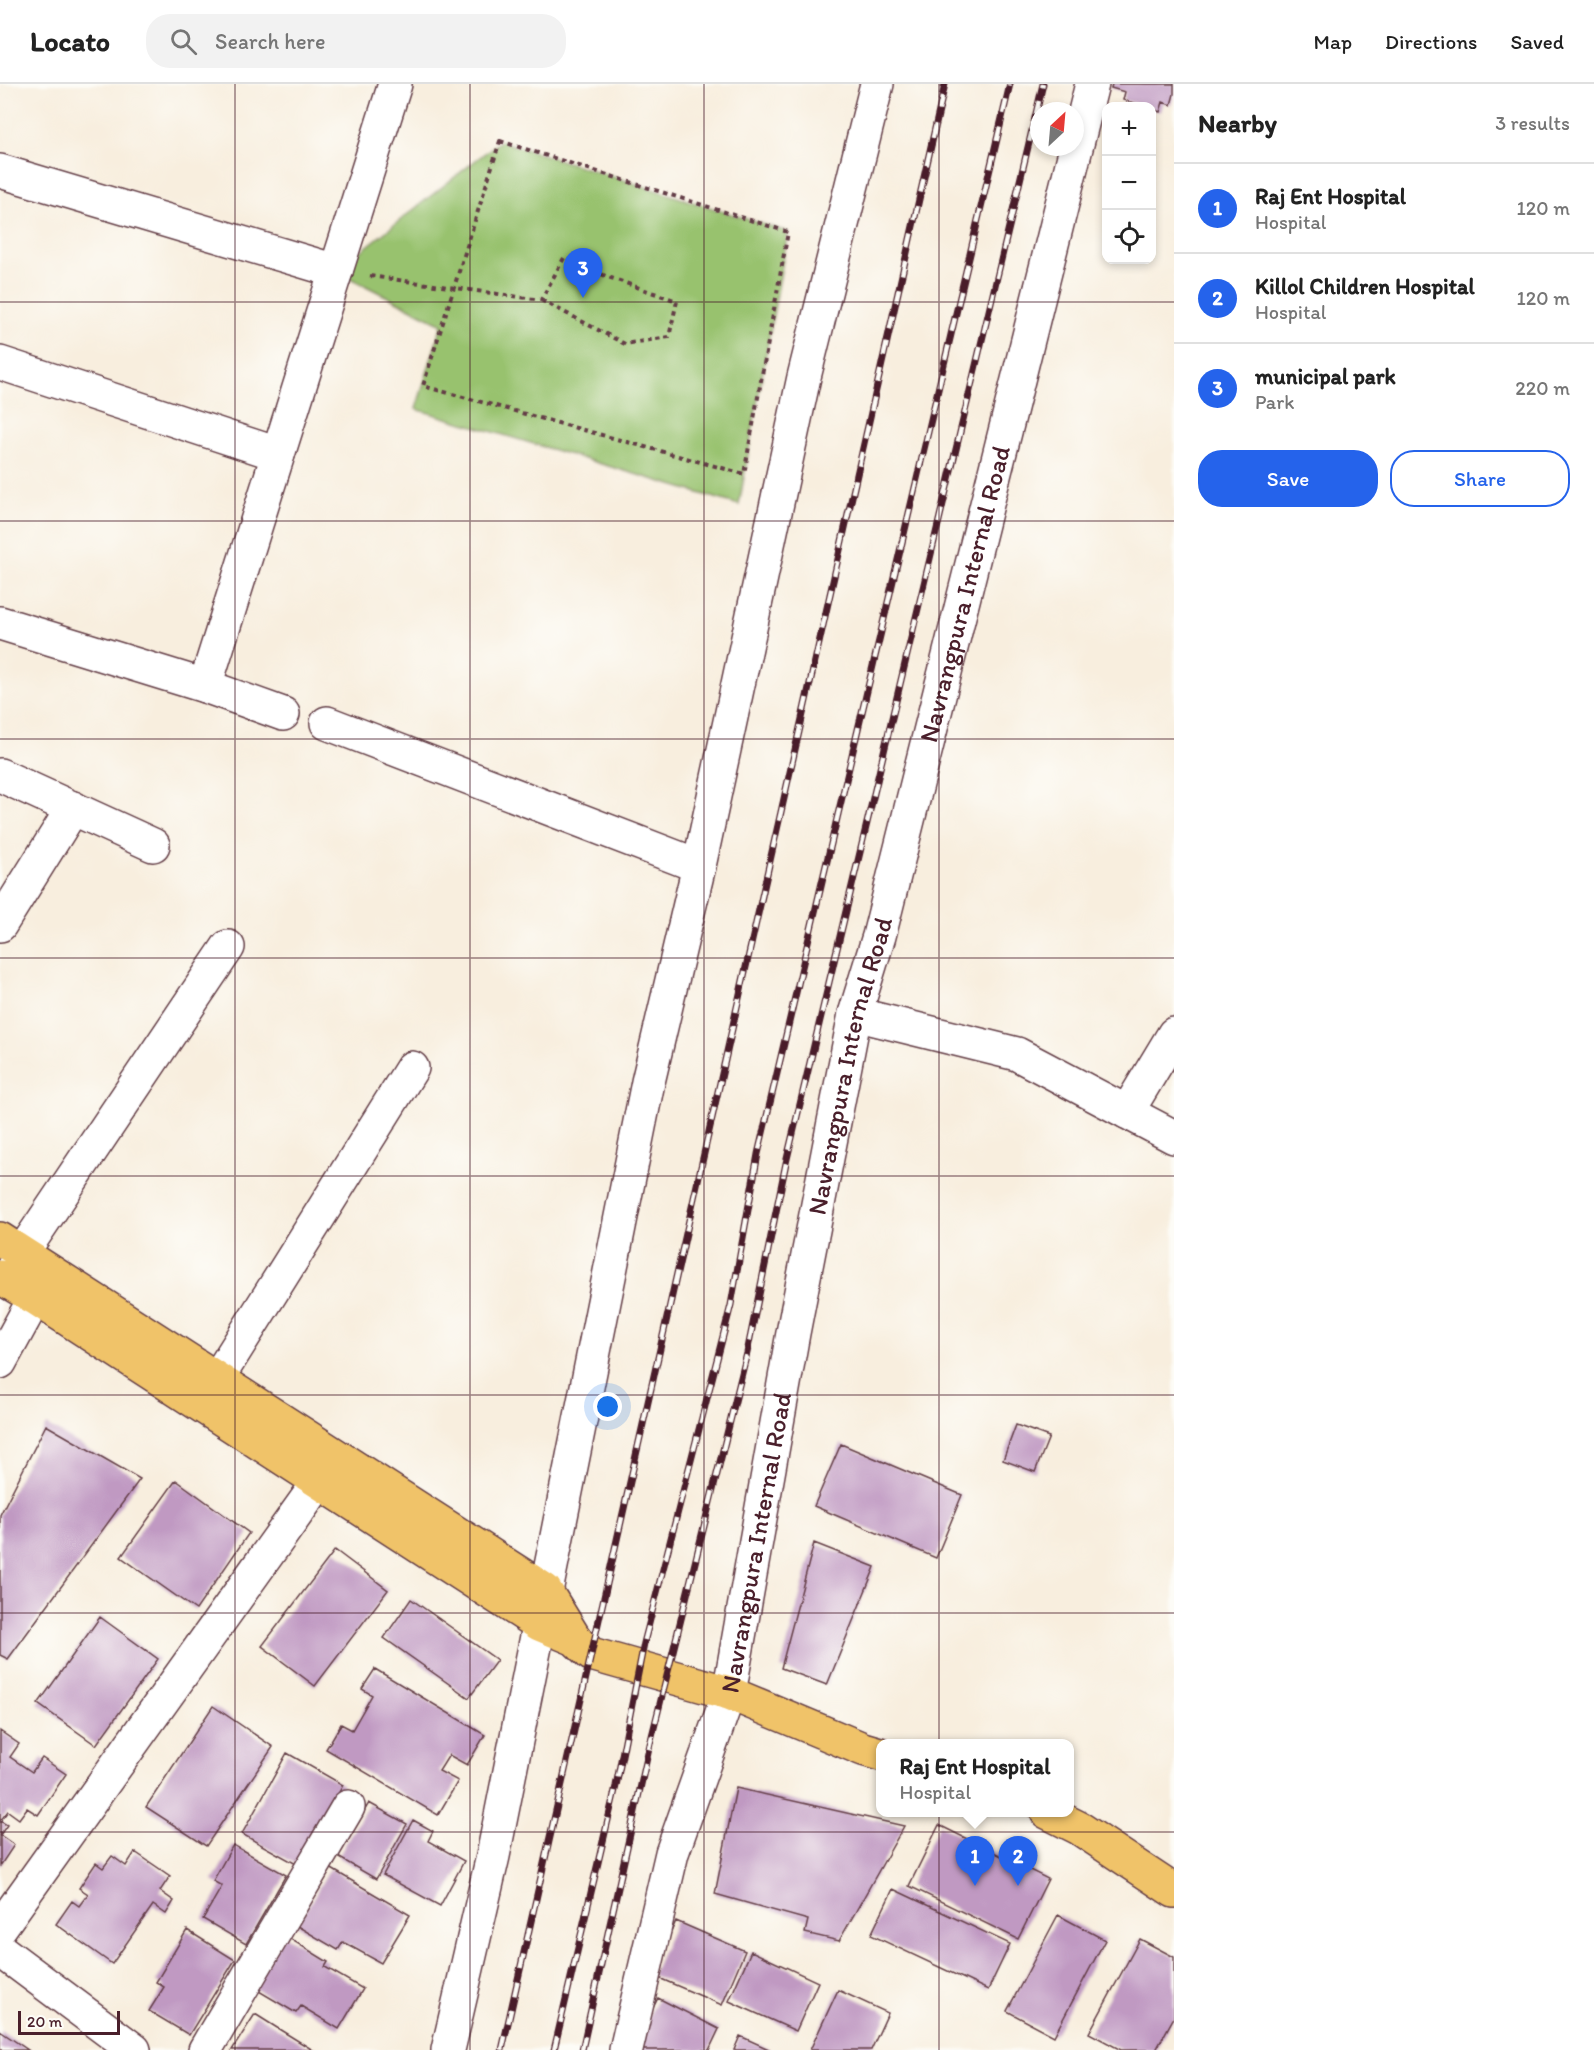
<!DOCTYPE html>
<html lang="en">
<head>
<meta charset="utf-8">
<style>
	body { margin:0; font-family:Itim,sans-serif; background:#f2f2f2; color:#222 }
	.controls { position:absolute; right:18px; top:18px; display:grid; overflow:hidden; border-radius:12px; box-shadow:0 3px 9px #0003 }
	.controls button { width:54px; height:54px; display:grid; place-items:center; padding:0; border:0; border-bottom:2px solid #e0e0e0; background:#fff; color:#222; font:30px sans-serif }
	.compass { position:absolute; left:1030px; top:18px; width:54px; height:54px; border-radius:50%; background:#fff; box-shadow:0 3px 9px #0003; rotate:26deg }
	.scale { position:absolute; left:18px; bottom:15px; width:102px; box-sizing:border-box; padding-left:6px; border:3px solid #4a1f2b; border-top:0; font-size:16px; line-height:21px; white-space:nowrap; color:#4a1f2b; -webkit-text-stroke:4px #fdfcf7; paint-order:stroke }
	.you { position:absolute; left:608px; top:1323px; width:21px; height:21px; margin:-15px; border:4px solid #fff; border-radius:50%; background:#1a73e8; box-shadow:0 0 0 9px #1a73e833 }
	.badge { display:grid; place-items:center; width:39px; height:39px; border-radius:50%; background:#2563eb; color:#fff; font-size:20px; font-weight:700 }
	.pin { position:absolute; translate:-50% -50px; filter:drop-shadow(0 2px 3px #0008) }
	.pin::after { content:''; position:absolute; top:32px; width:21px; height:18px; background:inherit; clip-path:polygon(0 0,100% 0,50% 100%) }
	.popup { position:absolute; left:876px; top:1655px; width:198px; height:78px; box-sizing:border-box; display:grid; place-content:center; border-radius:12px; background:#fff; filter:drop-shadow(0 2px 4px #0005); font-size:20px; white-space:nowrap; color:#767676 }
	.popup b { font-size:22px; color:#222 }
	.popup::after { content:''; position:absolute; left:50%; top:100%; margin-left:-12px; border:12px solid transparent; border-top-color:#fff }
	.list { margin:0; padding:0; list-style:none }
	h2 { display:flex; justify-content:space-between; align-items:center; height:78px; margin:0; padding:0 24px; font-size:26px }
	h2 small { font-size:20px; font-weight:400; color:#767676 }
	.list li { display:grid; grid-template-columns:39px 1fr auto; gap:18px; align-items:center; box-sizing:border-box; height:90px; padding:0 24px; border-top:2px solid #e0e0e0 }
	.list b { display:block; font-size:22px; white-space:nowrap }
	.list p { margin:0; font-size:20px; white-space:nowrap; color:#767676 }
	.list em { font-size:20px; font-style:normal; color:#767676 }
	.actions { display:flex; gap:12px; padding:18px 24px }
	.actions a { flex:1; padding:14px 0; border:2px solid #2563eb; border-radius:24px; text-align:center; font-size:21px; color:#2563eb }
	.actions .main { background:#2563eb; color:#fff }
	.icon { flex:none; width:33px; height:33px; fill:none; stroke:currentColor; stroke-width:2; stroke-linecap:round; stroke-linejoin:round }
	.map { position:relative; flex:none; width:1174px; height:1966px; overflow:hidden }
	header { display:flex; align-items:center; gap:36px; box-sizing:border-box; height:84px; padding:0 30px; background:#fff; border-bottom:2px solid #e0e0e0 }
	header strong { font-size:28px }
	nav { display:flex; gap:33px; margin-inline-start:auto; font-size:21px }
	.search { width:420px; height:54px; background:#f2f2f2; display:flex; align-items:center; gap:15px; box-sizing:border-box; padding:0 21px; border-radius:24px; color:#767676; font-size:22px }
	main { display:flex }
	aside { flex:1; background:#fff }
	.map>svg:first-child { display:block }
	.green { fill:#98c26e; stroke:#71704c; stroke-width:1.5 }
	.building { fill:#c099c2 }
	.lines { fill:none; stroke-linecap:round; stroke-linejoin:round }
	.minor-casing { stroke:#643e46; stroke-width:36 }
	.major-casing { stroke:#643e46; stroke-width:36 }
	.path { stroke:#643e46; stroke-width:4; stroke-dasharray:4.5 4.5; stroke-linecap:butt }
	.minor { stroke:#fff; stroke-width:33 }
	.major { stroke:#f0c369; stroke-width:33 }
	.rail-casing { stroke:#4a1f2b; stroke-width:7 }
	.rail { stroke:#fdfcf7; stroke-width:4.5; stroke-dasharray:14; stroke-linecap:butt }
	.grid { fill:none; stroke:#4a1f2b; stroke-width:1.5; stroke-opacity:0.55 }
	.labels { text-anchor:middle; stroke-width:5; stroke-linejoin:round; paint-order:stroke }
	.street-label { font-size:26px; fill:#4a1f2b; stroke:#fdfcf7 }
</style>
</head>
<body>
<header>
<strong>Locato</strong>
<div class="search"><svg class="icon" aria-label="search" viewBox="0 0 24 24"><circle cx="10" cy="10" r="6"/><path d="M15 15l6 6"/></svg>Search here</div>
<nav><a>Map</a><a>Directions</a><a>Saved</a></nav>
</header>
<main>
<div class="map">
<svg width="1174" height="1966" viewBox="0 0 1174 1966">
	<rect width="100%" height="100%" fill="#fdfcf7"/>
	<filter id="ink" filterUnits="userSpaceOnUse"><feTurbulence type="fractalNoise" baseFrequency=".0167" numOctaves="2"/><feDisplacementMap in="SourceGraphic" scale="12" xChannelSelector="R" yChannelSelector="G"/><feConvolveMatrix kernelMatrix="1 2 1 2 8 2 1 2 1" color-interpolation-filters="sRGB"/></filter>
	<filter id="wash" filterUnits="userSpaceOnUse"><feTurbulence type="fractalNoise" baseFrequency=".008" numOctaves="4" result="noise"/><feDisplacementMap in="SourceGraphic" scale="24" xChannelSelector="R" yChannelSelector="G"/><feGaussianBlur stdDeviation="1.35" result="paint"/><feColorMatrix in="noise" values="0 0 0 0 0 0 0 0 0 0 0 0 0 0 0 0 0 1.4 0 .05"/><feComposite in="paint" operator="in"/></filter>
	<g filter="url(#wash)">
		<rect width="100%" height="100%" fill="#f8eede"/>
		<!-- green -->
		<path class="green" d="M500,57L788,148L739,421L416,325L442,240L336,187Z"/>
		<g id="blocks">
			<!-- building -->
			<path class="building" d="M1112,0H1174V10L1171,21L1163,18L1160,28L1152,25V22H1144L1123,16L1125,8L1111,4Z
				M46,1341L140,1395L8,1575L0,1571V1431Z
				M1016,1341L1049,1353L1035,1388L1003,1376Z
				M841,1360L962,1411L936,1474L814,1422Z
				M176,1396L249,1449L196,1526L121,1473Z
				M814,1459L875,1483L827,1601L781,1584Z
				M335,1466L388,1506L315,1602L262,1562Z
				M411,1515L497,1576L469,1614L384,1554Z
				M100,1533L158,1575L96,1661L38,1620Z
				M375,1585L485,1651L467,1681L449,1671L439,1687L458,1697L438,1731L326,1665L341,1640L352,1646L372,1611L362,1605Z
				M213,1622L273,1663L206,1762L146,1723Z
				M0,1647L19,1660L10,1673L32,1688L42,1674L66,1690L38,1731L27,1724L19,1735L8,1727L0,1737L7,1741L0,1751L14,1761L0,1782Z
				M287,1669L343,1701L298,1781L242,1750Z
				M736,1704L904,1742L839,1857L805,1849L808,1836L715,1810Z
				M369,1719L407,1740L376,1795L338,1773Z
				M413,1736L433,1747L428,1757L464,1777L440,1822L383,1791Z
				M939,1741L1048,1795L1018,1855L909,1802Z
				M233,1761L286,1791L246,1860L203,1835L222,1802L213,1797Z
				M135,1768L170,1792L160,1807L174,1817L166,1830L153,1821L112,1880L56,1840L72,1817L79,1822L88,1810L79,1804L96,1779L103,1784L112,1772L126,1782Z
				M330,1784L410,1831L381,1879L343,1858L338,1866L297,1842Z
				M893,1805L1010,1860L988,1906L871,1851Z
				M1058,1831L1105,1856L1054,1952L1007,1927Z
				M676,1837L745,1867L722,1921L652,1891Z
				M187,1846L235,1876L189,1951L149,1927L164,1903L156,1898Z
				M284,1851L328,1878L325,1883L363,1905L339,1945L301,1922L296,1929L252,1903Z
				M1140,1855L1174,1873V1933L1156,1966H1121L1089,1949Z
				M751,1867L818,1898L796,1947L729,1917Z
				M838,1906L888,1929L871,1966H810Z
				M658,1914L719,1945L709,1966H642L634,1962Z
				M255,1930L282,1947L313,1966H232Z
				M0,1947L28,1966H0Z
				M740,1952L771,1966H734Z"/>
		</g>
	</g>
	<g filter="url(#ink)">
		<use href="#blocks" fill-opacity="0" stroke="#643e46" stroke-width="1.5"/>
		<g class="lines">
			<defs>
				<g id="minor">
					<path d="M0,87L336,187"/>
					<path d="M0,279L278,370"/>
					<path d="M0,539L205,602L395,0"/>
					<path d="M205,602L283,630"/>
					<path d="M327,639L699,782"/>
					<path d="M0,691L153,761"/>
					<path d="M0,841L73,724"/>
					<path d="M855,930L1017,970L1174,1053"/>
					<path d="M1127,1028L1174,950"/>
					<path d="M8,1192L22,1169L228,863"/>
					<path d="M0,1278L35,1214L51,1191"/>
					<path d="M217,1295L412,984"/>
					<path d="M0,1844L319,1398"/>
					<path d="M0,1866L134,1966"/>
					<path d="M205,1966L348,1723"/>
					<path d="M448,1966L493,1772L648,998L699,782L804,293L877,0"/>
					<path id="s1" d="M626,1966L672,1769L729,1609L793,1249L855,930L879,852L1092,0"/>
				</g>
				<path id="major" d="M0,1155L545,1506L575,1555
					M0,1193L35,1214L539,1540L575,1555L591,1570L729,1609L863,1665L880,1670
					M1047,1728L1079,1744L1174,1807"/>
			</defs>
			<!-- minor casing -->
			<use href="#minor" class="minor-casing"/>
			<!-- major casing -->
			<use href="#major" class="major-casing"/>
			<!-- path -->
			<path class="path" d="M500,57L788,148L744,390L423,302Z
				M370,192L541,216L564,174L608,193L677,217L669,253L625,260L541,216"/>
			<!-- minor -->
			<use href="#minor" class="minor"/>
			<!-- major -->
			<use href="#major" class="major"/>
			<defs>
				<path id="rail" d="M502,1966L945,0
					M554,1966L616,1702L644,1559L731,1221L758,1070L1010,0
					M582,1966L650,1660L747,1269L786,1079L1043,0"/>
			</defs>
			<!-- rail casing -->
			<use href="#rail" class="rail-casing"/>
			<!-- rail -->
			<use href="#rail" class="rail"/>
		</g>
	</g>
	<!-- grid -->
	<path class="grid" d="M235,0V1966M470,0V1966M704,0V1966M939,0V1966M0,218H1174M0,437H1174M0,655H1174M0,874H1174M0,1092H1174M0,1311H1174M0,1529H1174M0,1748H1174"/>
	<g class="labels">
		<!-- street labels -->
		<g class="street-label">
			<text dy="9" stroke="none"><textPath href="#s1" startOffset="1497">Navrangpura Internal Road</textPath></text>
			<text dy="9" stroke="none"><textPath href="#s1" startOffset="1011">Navrangpura Internal Road</textPath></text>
			<text dy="9" stroke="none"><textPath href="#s1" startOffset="525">Navrangpura Internal Road</textPath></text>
		</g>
	</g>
</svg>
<div class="controls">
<button>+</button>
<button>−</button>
<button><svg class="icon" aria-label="locate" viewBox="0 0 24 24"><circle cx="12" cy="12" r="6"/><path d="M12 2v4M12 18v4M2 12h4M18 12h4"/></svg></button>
</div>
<svg class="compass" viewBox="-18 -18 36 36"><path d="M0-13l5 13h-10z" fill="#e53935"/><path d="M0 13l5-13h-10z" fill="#767676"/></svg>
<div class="scale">20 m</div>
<div class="you"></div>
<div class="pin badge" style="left:975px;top:1802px">1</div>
<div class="popup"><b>Raj Ent Hospital</b>Hospital</div>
<div class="pin badge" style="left:1018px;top:1802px">2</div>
<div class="pin badge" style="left:583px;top:214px">3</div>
</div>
<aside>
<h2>Nearby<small>3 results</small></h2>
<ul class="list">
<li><span class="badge">1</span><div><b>Raj Ent Hospital</b><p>Hospital</p></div><em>120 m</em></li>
<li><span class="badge">2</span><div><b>Killol Children Hospital</b><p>Hospital</p></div><em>120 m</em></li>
<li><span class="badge">3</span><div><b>municipal park</b><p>Park</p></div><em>220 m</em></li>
</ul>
<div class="actions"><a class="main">Save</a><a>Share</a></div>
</aside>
</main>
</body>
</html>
